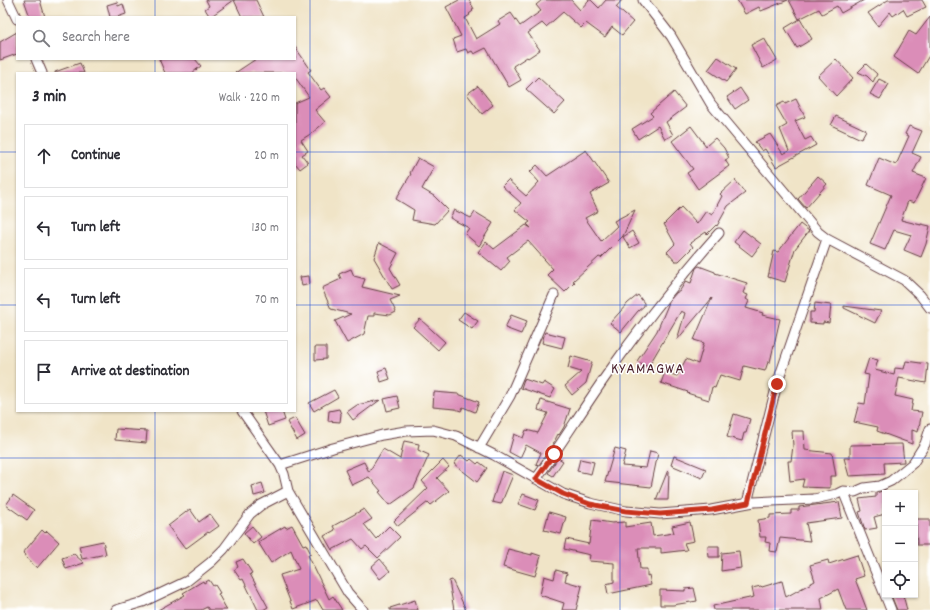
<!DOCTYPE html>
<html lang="en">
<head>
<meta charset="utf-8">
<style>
	body { margin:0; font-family:Dekko,sans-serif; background:#f7f7f7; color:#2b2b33 }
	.controls { position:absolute; right:12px; bottom:12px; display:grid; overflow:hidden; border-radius:0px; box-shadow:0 1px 3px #0004 }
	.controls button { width:36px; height:36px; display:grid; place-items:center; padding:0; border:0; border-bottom:1px solid #e1e1e2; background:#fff; color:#2b2b33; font:20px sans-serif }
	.stop { position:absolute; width:12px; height:12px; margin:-9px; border:3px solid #c8321e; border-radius:50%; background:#fff }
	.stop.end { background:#c8321e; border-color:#fff; box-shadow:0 1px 4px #0008 }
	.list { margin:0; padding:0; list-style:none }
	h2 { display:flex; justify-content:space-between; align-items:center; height:52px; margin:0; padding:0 16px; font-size:17px }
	h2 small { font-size:13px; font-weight:400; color:#7c7c81 }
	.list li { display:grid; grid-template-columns:26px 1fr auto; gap:12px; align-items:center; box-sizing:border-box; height:64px; margin:0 8px 8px; padding:0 8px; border:1px solid #e1e1e2; border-radius:0px }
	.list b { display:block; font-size:15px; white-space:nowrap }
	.list em { font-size:13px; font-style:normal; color:#7c7c81 }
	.icon { flex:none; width:22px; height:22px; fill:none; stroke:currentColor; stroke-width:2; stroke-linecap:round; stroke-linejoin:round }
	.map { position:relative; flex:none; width:930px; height:610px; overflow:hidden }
	.search { position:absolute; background:#fff; box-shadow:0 1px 3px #0004; left:16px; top:16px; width:280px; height:44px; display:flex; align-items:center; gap:10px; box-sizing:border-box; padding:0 14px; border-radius:0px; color:#7c7c81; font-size:15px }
	.panel { position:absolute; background:#fff; box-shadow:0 1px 3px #0004; left:16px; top:72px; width:280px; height:340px; border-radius:0px }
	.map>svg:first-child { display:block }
	.building { fill:#db8db8 }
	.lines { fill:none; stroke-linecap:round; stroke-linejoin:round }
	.street-casing { stroke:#633d42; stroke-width:11 }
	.street { stroke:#fff; stroke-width:9 }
	.route { stroke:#c8321e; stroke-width:5 }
	.grid { fill:none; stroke:#1d4ed8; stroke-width:1; stroke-opacity:0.55 }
	.labels { text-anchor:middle; stroke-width:3; stroke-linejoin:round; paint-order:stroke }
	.quarter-label { font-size:16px; letter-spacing:1px; fill:#4a1f2b; stroke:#fff }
</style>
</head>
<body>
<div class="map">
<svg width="930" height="610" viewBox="0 0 930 610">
	<rect width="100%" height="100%" fill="#fff"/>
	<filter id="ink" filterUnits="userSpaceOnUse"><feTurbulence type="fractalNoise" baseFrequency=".025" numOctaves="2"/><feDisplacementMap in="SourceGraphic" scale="8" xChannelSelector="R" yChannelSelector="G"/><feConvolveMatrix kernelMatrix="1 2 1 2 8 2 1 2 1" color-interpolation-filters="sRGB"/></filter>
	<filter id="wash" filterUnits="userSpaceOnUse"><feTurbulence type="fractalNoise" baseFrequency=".012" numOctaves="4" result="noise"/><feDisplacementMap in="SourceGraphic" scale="16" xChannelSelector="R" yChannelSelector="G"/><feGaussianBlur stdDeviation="0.9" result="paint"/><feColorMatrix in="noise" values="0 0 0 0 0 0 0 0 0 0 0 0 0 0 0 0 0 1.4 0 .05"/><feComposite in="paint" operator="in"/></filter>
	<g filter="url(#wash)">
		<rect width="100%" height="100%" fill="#f0e4c7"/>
		<g id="blocks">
			<!-- building -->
			<path class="building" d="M24,0H40L45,17H30Z
				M206,0H234L210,17L205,9L209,6Z
				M234,0H256L264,17H242Z
				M459,0H469L474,9L472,10L473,11L469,14L470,15L465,18L476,39L500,24L498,21L511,13L520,26L541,11L536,5L542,0H571L580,10L589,0H591L599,8L606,0H622L616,7L633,22L622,35L612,27L605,37L586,23L581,28L563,12L546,27L542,23L528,33L540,50L528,58L527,57L513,66L521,80L509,87L486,48L474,54L472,51L468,53L466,49L457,52L453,39L461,36L446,7Z
				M737,0H788L761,11L759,7L745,14Z
				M789,0H864L841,13L837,6L822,14L819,9L799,19Z
				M888,0H922L926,7L907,16L903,9L893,16L890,12L878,26L868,13Z
				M117,2L118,6L123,4L126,14L117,17H110L107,5Z
				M930,17V54L918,74L894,57L909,31L916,35Z
				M800,19L812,39L797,48L785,28Z
				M17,32V54L0,60V42Z
				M764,38L777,60L763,68L751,45Z
				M295,47L311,70L308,72L321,90L324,88L331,97L315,110L325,122L312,133L301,140L308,151L302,155L308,163L300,169L295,163V103L309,97L295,77V73H235L256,59H295Z
				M718,57L736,69L726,82L708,70Z
				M159,59H195L201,66L192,73H165Z
				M836,59L853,78L836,96L818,76Z
				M80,63L84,73H55V72Z
				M866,64L877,74L873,82L867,76L858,72Z
				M538,77L565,102L554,114L526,89Z
				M879,79L889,84L880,99L870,94Z
				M478,86L493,105L482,114L467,94Z
				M740,88L748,100L735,109L727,97Z
				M674,92L686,107L666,122L673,135L665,139L658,126L638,139L632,129L653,116L650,113Z
				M796,99L805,117L795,121L805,140L811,137L816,145L776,167L765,149L762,151L755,142L770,134L783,154L789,151L780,129L787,125L776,106L784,102L785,104Z
				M836,116L866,130L861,139L831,125Z
				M691,126L706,146L715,138L724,148L729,158L725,160L729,166L698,189L687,173L693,169L672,141Z
				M909,126L922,131L912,153L921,157L913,173L926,178L914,203L908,201L901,220L921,225V224L930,226L926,244L921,257L904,250L911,235L894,230L885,250L870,244L891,195L868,185L879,158L896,165L909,136L905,134Z
				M586,150L609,183L590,194L598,211L585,218L601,241L617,226L614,221L635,210L623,236L601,258L599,257L573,281L575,282L565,292L547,275L553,269L528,241L507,257L510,261L501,271L478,252L486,242L494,249L526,225L531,228L527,224L530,222L515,210L521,203L502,186L508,180L526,196L539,182L530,172L537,165L547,176Z
				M418,158L434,167L422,189L434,196L448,210L435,224L412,220L414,210L396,199L411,174L410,173Z
				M818,176L827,184L806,208L798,199Z
				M735,180L745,193L728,206L717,226L716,225L707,234L706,232L690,243L693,247L679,261H675L667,252L675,244L664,224L681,207L697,224L706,211L712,215L722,196L720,194Z
				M454,210L471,218L475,212L493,223L479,246L465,234L469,228L450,218Z
				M800,224L809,231L795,249L785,282L768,277L774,251L778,252Z
				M743,230L761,244L752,256L734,242Z
				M632,231L639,243L630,248L623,237Z
				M379,243L398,253L390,268L400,285L392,289L374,258Z
				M699,266L715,272V273L747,283L743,293L748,295L746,299L749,301L746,308L763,313L762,315L780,319L770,362H768L765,371L744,366L740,381L720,375L715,388L712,387L709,400L687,393L688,392L661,383L665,372L677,376L686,359L698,364L704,343L694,340L712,298L677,340L685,313L681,311L648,367L637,361L657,331L670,300L677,292H679L686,281L691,283L696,268Z
				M351,269L354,276L365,279L362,287L400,296L390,300L396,312L390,315L374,313V316H368L364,334L347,343L335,321L351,314L331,309L322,288L341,279L339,274Z
				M309,276L310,284L302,286L300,277Z
				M638,295L644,303V306L638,311L621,332L610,323L628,303Z
				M815,303L831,305L829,323L823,322V324L810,323V312H814Z
				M844,306L881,311L875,323L844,308Z
				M464,312L478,321L472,329L458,320Z
				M511,315L527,321L521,334L505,328Z
				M420,319L445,342L438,350L413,327Z
				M545,332L565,337L562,348L542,343Z
				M315,347H326V359L315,360Z
				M571,356L592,362L586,383L572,395L565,386L581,372L568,368Z
				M869,358L878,360L875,370L894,375L895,368L904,369L906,361L928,364L926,383L899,378L895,396L913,400L911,411L922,412L918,432L912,430V444L877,431L878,427L854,422L859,403L865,404L869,375L864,374Z
				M386,368L390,379L381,382L378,371Z
				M524,379L542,385L544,382L555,389L550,398L521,388Z
				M334,390L338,397L314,411L309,403Z
				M434,392L458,394L479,402L475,412L463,407L461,411L455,409L433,407Z
				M397,396L400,408L387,411L384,399Z
				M380,400L353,420L347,412L357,405Z
				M541,400L570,409L564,427L559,435L558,434L553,444L539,465L536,464L541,453L526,445L520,458L509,452L514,434L523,438L526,430L538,433L548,413L538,410Z
				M339,409L341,414L340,422L328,421L329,411Z
				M263,411H282L285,420L268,426Z
				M734,414L750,419L746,433H744L742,441L727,437Z
				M295,418L305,435L297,440L287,422Z
				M116,429L147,431L146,443L115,440Z
				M792,431H804L805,450L832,453L836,476H830V488L802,487L804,479L790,481L788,461H791L793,446Z
				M404,441L419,444L418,450L429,455L414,488L390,505L379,492L381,491L369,477L352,485L345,470L364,462L369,472L383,449L400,459Z
				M902,444L904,462L884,463L885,474L849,476L844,458H850V445Z
				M615,448L626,451L622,466L646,468L650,451L658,453L651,487L605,482Z
				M461,455L469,461L471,459L477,464L479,462L487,468L477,482L454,464Z
				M674,456L706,469L702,478L671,465Z
				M558,458L563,461L553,476L548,473Z
				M580,459L594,462L591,474L577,471Z
				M443,460L449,467L437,478L449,491L431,505L428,502L398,526L394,521L428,488L422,481Z
				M668,470L669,471L668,500H656Z
				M502,471L513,475L501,504L492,502Z
				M262,483L265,493L254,496L252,486Z
				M885,490V514L874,517L877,528L865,530L859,512L862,511L859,499L876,497V493Z
				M523,494L539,500L535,510L518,504Z
				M13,495L34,510L27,520L6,505Z
				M839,502L842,518L806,523L810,541L780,538L777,552L769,551L770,543L765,542L766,537H760L758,520L770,518V515L791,514V510H799V507Z
				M190,509L199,522L210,514L219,526L209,533L208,532L185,549L168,526Z
				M364,509L372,519L364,524L376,539L389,526L400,537L378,558L366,546L362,549L353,539L332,550L324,536L335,530L333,526Z
				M549,512L566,517L561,534L544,530Z
				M916,519H930V545H917Z
				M592,520L612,523L625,522V527L651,523L653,536L674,533L672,526L690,522L694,541L684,543L687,550L661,553V548H638L640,569H647V576L649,575L651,585L608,594L606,584L614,582V563L589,561L590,555L564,549L566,539L589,544Z
				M292,525L303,545L306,544L311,554L308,555L329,599L333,596L342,610H323L317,600L293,609L280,575L299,569L291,550L271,563L258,542L285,526L286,528Z
				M252,526L261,537L253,544L244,533Z
				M42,530L45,533L47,531L59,542L37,568L25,557L26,555L23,553Z
				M103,541L106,554L82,559L79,546Z
				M708,546H719V557H709Z
				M508,549L532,555V553L541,556L535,576L503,567Z
				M739,551L741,568L721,571L722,553Z
				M74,554L84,563L66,569L62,558Z
				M857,555L864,576L855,579L867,610H846L838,589L821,598L823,610H714L713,606L754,597L752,588L761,586L762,587L782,581L786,597L815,581L810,565L828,560L829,564Z
				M243,559L252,573L250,574L268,607L263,610H258L243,579L241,580L234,570L238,567L236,562Z
				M380,559L390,571L380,579L371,567Z
				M556,570L567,573L565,581L582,586L576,610H562L564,603L540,595L544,576L554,579Z
				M209,580L213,586L215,585L220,593L218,594L227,610H209L207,607L201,610H158L185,595L183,593L203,581L204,583Z
				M452,580L466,610H454L449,581Z
				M694,588L697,601L673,605H660V590L685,591V589Z
				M891,595H903L907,610H897Z
				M415,600L418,610H390V608Z"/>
		</g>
	</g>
	<g filter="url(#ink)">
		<use href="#blocks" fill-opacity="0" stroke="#633d42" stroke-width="1"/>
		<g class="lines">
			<defs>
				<path id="street" d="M8,0L17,19
					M643,0L671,36L711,104L818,232L827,239L904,280L920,295L930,308
					M36,59L42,73
					M242,411L280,465L284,474L288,491L348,593L363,610
					M479,448L510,396L554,295
					M280,465L333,448L382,435L406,431L433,430L456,436L494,455L563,494L590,503L626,511L660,514L711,510L754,502L814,499L837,494L843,491L855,492L864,488L880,486L891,481L913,463L925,444L930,429
					M536,479C561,445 582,410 606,376C641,326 679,278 719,233
					M843,491L891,610
					M747,503L777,384L827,239
					M116,610L143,602L187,581L211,562L224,549L250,514L261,505L288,491"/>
			</defs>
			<!-- street casing -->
			<use href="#street" class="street-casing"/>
			<!-- street -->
			<use href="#street" class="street"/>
		</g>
	</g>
	<g class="lines" filter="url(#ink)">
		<!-- route -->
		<path class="route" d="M554,454L536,479L563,494L590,504L626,511L660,514L712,510L748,503L777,384"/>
	</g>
	<!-- grid -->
	<path class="grid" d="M155,0V17M310,0V610M465,0V610M620,0V610M775,0V610M155,59V73M0,152H17M295,152H930M0,305H17M295,305H930M155,411V610M0,458H930"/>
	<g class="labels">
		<!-- quarter labels -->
		<g class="quarter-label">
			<text x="648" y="373">KYAMAGWA</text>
		</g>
	</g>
</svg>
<div class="controls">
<button>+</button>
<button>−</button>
<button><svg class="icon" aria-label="locate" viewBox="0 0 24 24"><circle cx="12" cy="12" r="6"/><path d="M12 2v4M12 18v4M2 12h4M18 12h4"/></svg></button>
</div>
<div class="stop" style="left:554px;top:454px"></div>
<div class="stop end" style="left:777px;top:384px"></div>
<div class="search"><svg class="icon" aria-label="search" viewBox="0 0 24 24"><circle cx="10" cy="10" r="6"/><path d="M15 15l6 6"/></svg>Search here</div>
<section class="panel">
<h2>3 min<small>Walk · 220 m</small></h2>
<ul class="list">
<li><svg class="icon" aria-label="ahead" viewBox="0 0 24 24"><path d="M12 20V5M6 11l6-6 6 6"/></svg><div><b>Continue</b></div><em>20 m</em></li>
<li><svg class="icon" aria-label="left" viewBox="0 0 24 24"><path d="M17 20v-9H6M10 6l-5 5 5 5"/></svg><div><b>Turn left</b></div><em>130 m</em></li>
<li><svg class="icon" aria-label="left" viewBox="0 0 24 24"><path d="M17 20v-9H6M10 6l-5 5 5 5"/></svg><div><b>Turn left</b></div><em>70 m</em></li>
<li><svg class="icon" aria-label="arrive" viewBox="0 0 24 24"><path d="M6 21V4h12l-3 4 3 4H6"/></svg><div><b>Arrive at destination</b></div></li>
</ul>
</section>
</div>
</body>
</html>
